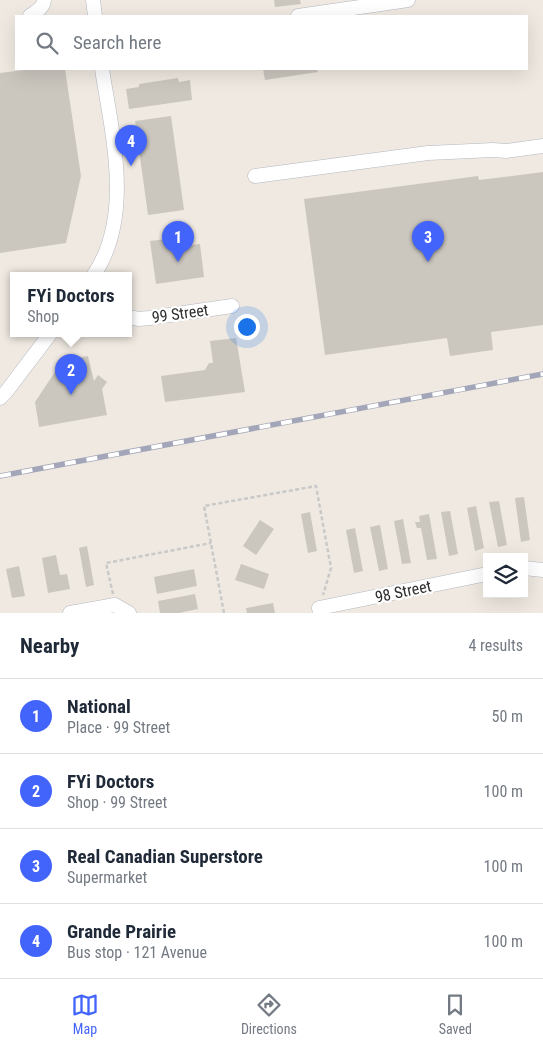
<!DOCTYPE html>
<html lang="en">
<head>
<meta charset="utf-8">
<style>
	body { margin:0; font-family:"Roboto Condensed",sans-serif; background:#f6f6f7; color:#1f2937 }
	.controls { position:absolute; right:15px; bottom:15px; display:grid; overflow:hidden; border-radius:0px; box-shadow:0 5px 20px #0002 }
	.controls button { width:45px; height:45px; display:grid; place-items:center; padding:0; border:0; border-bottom:1px solid #e0e1e3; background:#fff; color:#1f2937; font:25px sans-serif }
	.you { position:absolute; left:246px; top:326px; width:18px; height:18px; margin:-12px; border:4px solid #fff; border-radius:50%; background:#1a73e8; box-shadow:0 0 0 8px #1a73e833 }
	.badge { display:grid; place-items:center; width:32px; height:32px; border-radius:50%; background:#4264fb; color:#fff; font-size:16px; font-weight:700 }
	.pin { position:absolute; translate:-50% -41px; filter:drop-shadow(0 1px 2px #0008) }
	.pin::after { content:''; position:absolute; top:26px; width:18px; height:15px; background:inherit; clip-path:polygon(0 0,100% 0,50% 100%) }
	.popup { position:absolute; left:10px; top:272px; width:122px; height:65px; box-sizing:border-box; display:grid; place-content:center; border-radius:0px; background:#fff; filter:drop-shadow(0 1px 4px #0005); font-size:16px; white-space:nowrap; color:#747a83 }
	.popup b { font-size:19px; color:#1f2937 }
	.popup::after { content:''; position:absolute; left:50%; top:100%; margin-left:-10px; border:10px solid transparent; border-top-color:#fff }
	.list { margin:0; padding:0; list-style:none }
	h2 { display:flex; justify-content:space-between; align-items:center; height:65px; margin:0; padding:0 20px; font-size:21px }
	h2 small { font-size:16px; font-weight:400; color:#747a83 }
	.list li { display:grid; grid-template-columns:32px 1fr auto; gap:15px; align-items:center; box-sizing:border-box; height:75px; padding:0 20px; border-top:1px solid #e0e1e3 }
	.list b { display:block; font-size:19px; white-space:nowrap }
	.list p { margin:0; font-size:16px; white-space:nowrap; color:#747a83 }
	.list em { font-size:16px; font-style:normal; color:#747a83 }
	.icon { flex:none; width:28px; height:28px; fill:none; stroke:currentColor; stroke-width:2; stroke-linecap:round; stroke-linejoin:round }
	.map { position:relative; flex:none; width:543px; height:613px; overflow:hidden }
	.search { position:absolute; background:#fff; box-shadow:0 5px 20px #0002; left:15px; right:15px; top:15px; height:55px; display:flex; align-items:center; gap:12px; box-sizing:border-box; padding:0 18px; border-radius:0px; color:#747a83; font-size:19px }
	.sheet { height:365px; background:#fff }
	nav { display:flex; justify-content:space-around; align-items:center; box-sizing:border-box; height:70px; border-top:1px solid #e0e1e3; background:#fff; font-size:14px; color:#747a83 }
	nav a { display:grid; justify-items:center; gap:2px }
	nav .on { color:#4264fb }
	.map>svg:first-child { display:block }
	.building { fill:#cbc7bf }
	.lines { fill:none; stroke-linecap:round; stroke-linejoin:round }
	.minor-casing { stroke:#b4b7c1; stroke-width:15 }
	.path { stroke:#c9c9c9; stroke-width:2.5; stroke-dasharray:4 2.5; stroke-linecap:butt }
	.minor { stroke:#fff; stroke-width:14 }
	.rail-casing { stroke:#a3a6b8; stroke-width:5.5 }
	.rail { stroke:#fff; stroke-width:4; stroke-dasharray:11; stroke-linecap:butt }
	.labels { text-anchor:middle; stroke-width:4.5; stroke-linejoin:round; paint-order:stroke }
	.street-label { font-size:16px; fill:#2e2e2e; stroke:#fff }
</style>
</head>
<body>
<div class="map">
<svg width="543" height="613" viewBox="0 0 543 613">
	<rect width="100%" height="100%" fill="#efe9e1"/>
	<!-- building -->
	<path class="building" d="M274,0H300L301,4L275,7Z
		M31,69H65L81,176L66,243L0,253V73Z
		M263,69H317L318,72L265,80Z
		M178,78L179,82L190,80L192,100L129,109L126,89L139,87V84Z
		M171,116L184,210L148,215L135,121Z
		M543,172V325L491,332L493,350L450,356L447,338L325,355L304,199L478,176L479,180Z
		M167,239L169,248L200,244L204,277L156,284L150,241Z
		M236,338L245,392L165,402L161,376L205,370L209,363H213L210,341Z
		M88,356L94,381L98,375L107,382L102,389L107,415L39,427L35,402L63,360Z
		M524,497L530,540L521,542L515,498Z
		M499,501L507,545L498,547L489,502Z
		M476,506L484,548L475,551L467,508Z
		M450,511L458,554L449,556L441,512Z
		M310,512L317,551L308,553L301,514Z
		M429,514L437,559L427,560L421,528H417L415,522H420L419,516Z
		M403,519L411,563L402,564L394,521Z
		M260,520L274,529L256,555L243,546Z
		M380,525L388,569L379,571L370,527Z
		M355,528L363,571L354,573L346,530Z
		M87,546L94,585L86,587L79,548Z
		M56,555L60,575L67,574L70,589L48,593L42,558Z
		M241,564L269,574L264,589L235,580Z
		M19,566L25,596L12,598L6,569Z
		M194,569L197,586L157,594L154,577Z
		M195,594L198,609L179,613H160L158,601Z
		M273,603L275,613H247L246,608Z"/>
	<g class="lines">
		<defs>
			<path id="minor" d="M93,0L95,16
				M30,16C36,11 43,9 44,0
				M298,16L408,0
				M255,176L428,153L493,150L506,151L543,146
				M93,276C134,217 112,134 102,69
				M128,317L139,319L149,318L232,306
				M0,398L6,392L50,334
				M524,568L543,570
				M70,613L115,605L129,613
				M320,613L319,608L487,574"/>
		</defs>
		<!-- minor casing -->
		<use href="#minor" class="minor-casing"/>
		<!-- path -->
		<path class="path" d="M113,594L106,563L211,543
			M224,613L204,506L316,486L331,568L323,595"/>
		<!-- minor -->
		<use href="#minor" class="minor"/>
		<defs>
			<path id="rail" d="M0,476L543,374"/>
		</defs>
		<!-- rail casing -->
		<use href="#rail" class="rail-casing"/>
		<!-- rail -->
		<use href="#rail" class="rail"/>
	</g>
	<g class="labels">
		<!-- street labels -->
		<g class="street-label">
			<text transform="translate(180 313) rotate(-8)" y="6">99 Street</text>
			<text transform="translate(403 591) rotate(-12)" y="6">98 Street</text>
		</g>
	</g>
</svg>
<div class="controls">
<button><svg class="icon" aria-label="layers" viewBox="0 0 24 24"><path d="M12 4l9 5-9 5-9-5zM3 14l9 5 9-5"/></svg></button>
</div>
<div class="you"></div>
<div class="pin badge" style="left:178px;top:262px">1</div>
<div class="pin badge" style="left:71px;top:395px">2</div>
<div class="popup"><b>FYi Doctors</b>Shop</div>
<div class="pin badge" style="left:428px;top:262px">3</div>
<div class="pin badge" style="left:131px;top:166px">4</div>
<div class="search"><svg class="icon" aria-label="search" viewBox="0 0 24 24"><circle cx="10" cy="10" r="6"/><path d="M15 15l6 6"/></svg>Search here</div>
</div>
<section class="sheet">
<h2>Nearby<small>4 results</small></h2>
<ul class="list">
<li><span class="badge">1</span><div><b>National</b><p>Place · 99 Street</p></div><em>50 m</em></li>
<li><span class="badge">2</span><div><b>FYi Doctors</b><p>Shop · 99 Street</p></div><em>100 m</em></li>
<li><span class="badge">3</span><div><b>Real Canadian Superstore</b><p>Supermarket</p></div><em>100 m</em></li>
<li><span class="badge">4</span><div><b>Grande Prairie</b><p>Bus stop · 121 Avenue</p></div><em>100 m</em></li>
</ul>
</section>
<nav>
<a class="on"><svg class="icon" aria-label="map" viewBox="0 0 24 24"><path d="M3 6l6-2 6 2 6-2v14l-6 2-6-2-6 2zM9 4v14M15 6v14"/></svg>Map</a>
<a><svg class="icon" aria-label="directions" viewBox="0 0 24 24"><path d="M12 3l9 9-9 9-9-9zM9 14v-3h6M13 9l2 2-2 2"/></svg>Directions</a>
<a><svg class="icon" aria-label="saved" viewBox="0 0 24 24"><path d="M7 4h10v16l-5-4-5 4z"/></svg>Saved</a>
</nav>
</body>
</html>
